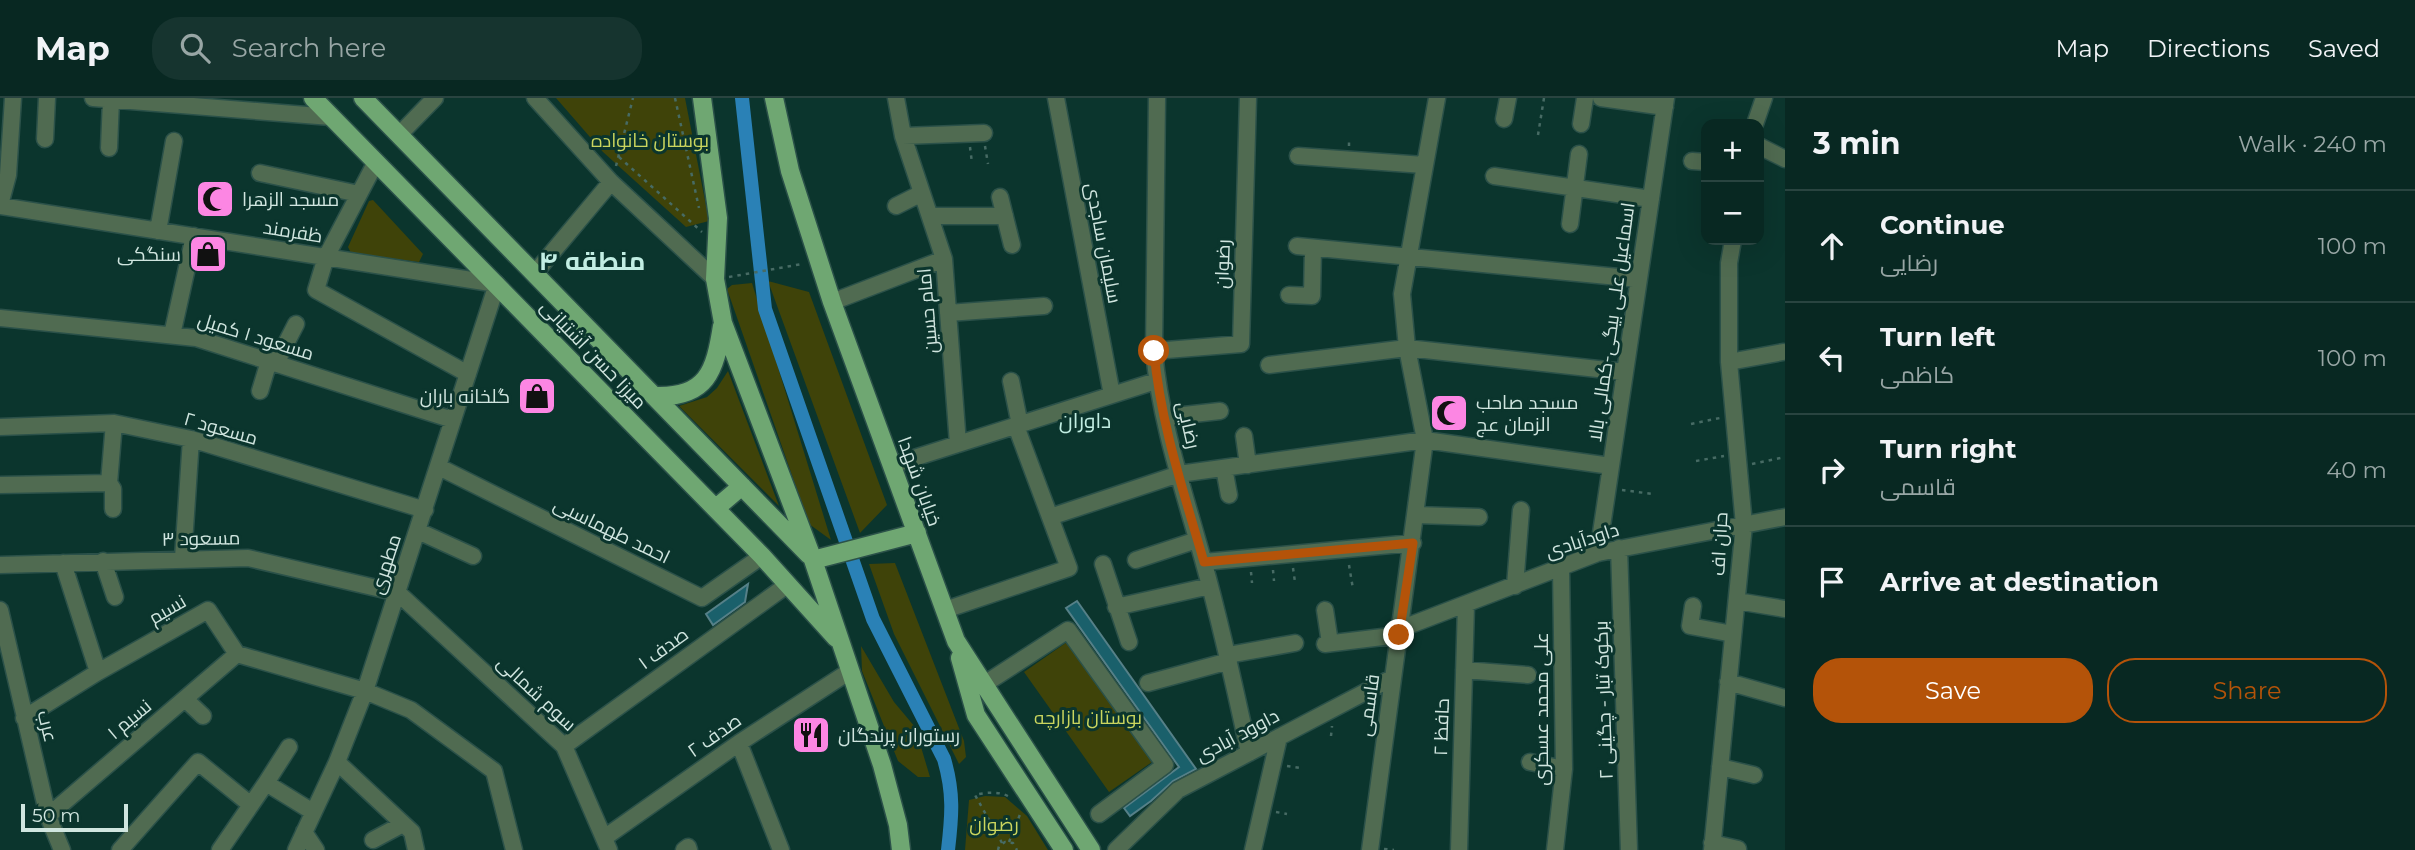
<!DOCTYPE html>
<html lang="en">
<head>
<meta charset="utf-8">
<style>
	body { margin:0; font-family:Montserrat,Cairo,sans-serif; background:#16342f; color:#f1f3f6 }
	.controls { position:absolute; right:21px; top:21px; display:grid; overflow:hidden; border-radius:14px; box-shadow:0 7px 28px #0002 }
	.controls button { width:63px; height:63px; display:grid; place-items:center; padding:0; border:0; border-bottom:2px solid #294440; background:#082822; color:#f1f3f6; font:35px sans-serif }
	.scale { position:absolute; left:21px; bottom:18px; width:107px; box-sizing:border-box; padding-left:7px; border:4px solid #d0e5df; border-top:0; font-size:19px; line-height:24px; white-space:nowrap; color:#d0e5df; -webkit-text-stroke:5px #0b352d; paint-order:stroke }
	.stop { position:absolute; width:21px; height:21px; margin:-16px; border:5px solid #b45309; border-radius:50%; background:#fff }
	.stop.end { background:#b45309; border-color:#fff; box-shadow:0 2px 7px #0008 }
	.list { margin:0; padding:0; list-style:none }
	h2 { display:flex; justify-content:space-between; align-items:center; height:91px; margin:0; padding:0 28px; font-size:30px }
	h2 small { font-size:23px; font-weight:400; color:#98a6a5 }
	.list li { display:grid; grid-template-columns:46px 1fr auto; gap:21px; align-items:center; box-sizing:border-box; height:112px; padding:0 28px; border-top:2px solid #294440 }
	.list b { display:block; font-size:26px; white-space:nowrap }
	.list p { margin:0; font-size:23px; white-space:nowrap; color:#98a6a5 }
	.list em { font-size:23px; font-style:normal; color:#98a6a5 }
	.actions { display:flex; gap:14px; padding:21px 28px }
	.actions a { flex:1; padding:16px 0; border:2px solid #b45309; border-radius:28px; text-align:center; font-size:24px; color:#b45309 }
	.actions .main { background:#b45309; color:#fff }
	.icon { flex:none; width:38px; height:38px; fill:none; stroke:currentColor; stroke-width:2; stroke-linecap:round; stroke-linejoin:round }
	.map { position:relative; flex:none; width:1785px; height:752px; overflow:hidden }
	header { display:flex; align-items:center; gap:42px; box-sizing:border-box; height:98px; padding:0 35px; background:#082822; border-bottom:2px solid #294440 }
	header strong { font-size:33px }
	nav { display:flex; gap:38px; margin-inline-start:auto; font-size:24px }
	.search { width:490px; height:63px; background:#16342f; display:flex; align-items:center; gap:18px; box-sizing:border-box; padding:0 24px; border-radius:28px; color:#98a6a5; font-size:26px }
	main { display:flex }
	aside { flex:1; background:#082822 }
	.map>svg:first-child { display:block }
	.green { fill:#3f4309 }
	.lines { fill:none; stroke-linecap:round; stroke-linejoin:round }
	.canal { stroke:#2a81b6; stroke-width:14 }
	.building { fill:#1a606b; stroke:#568088; stroke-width:2 }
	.minor-casing { stroke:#2b5149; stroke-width:19 }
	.major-casing { stroke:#2b5149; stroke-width:21 }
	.path { stroke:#476b64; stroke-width:2.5; stroke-dasharray:3.5 5; stroke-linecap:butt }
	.minor { stroke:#506b51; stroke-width:16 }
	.major { stroke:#6fa772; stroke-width:18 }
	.route { stroke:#b45309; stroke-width:9 }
	.labels { text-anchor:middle; stroke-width:6; stroke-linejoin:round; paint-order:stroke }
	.park-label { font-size:19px; fill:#cbd65e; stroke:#0b352d }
	.poi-label { font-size:19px; fill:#d0e5df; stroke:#0b352d; text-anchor:start }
	.street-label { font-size:19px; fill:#d0e5df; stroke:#0b352d }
	.neighbourhood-label { font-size:21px; fill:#c2eee3; stroke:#0b352d }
	.district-label { font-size:26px; font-weight:bold; fill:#c2eee3; stroke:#0b352d }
</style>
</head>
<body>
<header>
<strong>Map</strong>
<div class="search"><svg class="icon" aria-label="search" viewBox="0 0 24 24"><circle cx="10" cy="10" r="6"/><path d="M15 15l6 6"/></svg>Search here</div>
<nav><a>Map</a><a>Directions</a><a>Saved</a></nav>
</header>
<main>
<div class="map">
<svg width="1785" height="752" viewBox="0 0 1785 752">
	<rect width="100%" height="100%" fill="#0b352d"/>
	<!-- green -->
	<path class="green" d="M556,0H685L709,123L686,129L603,54Z
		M373,102L423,156L419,164L351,155L348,149L369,103Z
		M768,183L809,194L887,407L860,435Z
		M752,185L831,442L809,426L727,191L732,187Z
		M728,273L779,408L679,308L707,299L717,290Z
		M895,465L964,643L966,659L959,666L894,536L869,466Z
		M1067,544L1152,664L1109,694L1024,574Z
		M861,548L894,604L915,629L930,679H918L898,663L862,573Z
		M985,698L1005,699L1027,718L1048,752H965L969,702Z"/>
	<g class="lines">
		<!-- canal -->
		<path class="canal" d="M742,0L765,211L873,521L944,661C954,695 952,718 948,752"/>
	</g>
	<!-- building -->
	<path class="building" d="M748,486L745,504L713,527L706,516Z
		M1077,503L1196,671L1173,683L1151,703L1130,718L1124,710L1179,669L1066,510Z"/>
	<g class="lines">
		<defs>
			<path id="minor" d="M93,0L331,19
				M535,0L611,84L715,181
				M896,0L903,38L944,161L958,346
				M1056,0L1112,297
				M1157,0L1154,253C1160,324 1184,393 1203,462C1221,526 1235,590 1249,655
				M1601,0L1665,9
				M1504,21L1508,0
				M1581,26L1585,0
				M1755,26L1764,0
				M399,37L435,0
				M903,38L984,35
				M45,41L47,0
				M1759,48L1785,61
				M109,50L111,1
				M1298,58L1424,67
				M1692,63L1706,64
				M376,64L326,159L316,192L468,276
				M260,75L359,96
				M1494,78L1651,101
				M1000,99L1012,147
				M0,107L8,77L13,0
				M0,108L497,186L365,593L337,664L296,752
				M896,108L922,95
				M930,118H1005
				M1570,126L1579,56
				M158,133L174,43
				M1297,148L1639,181
				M535,175L611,84
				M1289,197L1312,198L1313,150
				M832,204L944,161
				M948,215L1044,208
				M0,220L196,240L453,322
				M172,237L194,138
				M1154,253L1241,246L1248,0
				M1729,264L1783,254
				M276,265L296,226
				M1269,267L1407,250L1625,274
				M1011,283L1020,327
				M260,293L269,263
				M1166,319L1220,313
				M0,329L114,325L191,341L425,412
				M1244,338L1248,367
				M892,367L1156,283
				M439,369L702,500L762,458
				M1224,370L1229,397
				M109,385L113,391V411
				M0,387L109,385L114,325
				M1416,417L1479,419
				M1050,419L1179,376L1425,342L1611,368
				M418,433L473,458
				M1619,450L1629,752
				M1598,455L1666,0
				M183,460L191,341
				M1136,462L1197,442
				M103,463L115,499
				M1204,464L1413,445
				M63,465L98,574
				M1103,466L1129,544
				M0,467L248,460L398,495L564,648L609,752
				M1515,488L1521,412
				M1737,503L1785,511
				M1693,508L1690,528L1733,536
				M1116,509L1210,488
				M0,512L48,718L62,752
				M945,512L1069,470L1016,328
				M1325,512L1330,545
				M1400,531L1598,455L1785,419
				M1325,546L1399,537
				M1228,557L1295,545
				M1464,572L1528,577
				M1728,584L1785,600
				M1148,585L1229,563
				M983,587L1068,532L1165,667L1099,716
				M185,601L203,618
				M24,620L98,574L208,512L237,556L365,593L411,612L494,673L514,752
				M739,645L781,752
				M564,648L787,487
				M337,664L412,734L416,752
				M1530,664L1564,671
				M1720,669L1754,677
				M266,685L289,649
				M48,718L237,556
				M304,734L316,752
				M604,740L739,645L850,573
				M373,742L403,726
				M1712,745L1738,751
				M120,752L198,664L251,707
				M220,752L266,685L313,714
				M684,752L688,749L689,752
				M1116,752L1178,692L1392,580
				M1253,752L1279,639
				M1370,752L1425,342L1407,250L1402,196L1437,0
				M1459,752L1466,507
				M1555,752L1564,671L1561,470
				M1712,752L1744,427L1729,264V165L1733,142"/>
			<path id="major" d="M313,0L762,458L836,540
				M363,0L809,457
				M702,0L718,120L715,181L723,225L813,462L882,667L898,727L901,752
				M774,0L790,73L832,204L956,543L1091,752
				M655,298C707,300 715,273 722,228
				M716,410L742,388
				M813,462L917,435
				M960,560L976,617L1064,752"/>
		</defs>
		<!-- minor casing -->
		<use href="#minor" class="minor-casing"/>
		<!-- major casing -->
		<use href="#major" class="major-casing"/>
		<!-- path -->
		<path class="path" d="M675,0L699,110
			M1538,37L1544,0
			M985,48L988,66
			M1349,48V40
			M970,49L972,65
			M619,59L702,134
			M616,68L633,0
			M729,179L802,166
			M1691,326L1720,320
			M1696,363L1724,358
			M1752,366L1785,359
			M1622,392L1653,396
			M1349,467L1353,491
			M1293,470L1295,484
			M1273,472L1274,483
			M1251,474L1252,485
			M1331,638L1332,628
			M1287,668L1301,670
			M1276,714L1287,716
			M1009,744L1021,714
			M1002,745L975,697C986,694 1002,693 1011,700
			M1384,751L1394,752
			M998,752L999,748L1005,744L1013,745L1017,752"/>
		<!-- minor -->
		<use href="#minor" class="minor"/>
		<!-- major -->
		<use href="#major" class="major"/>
	</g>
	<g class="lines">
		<!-- route -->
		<path class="route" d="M1154,253C1160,324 1184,395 1204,464L1413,445L1399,537"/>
	</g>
	<!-- icons -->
	<defs>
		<symbol id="mosque-square" viewBox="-11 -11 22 22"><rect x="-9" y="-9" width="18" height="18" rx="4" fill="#fc86e3" stroke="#0b352d"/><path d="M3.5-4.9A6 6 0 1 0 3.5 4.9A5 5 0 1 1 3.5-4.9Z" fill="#111"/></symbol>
		<symbol id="shop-square" viewBox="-11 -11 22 22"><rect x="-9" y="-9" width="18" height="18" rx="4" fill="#fc86e3" stroke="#0b352d"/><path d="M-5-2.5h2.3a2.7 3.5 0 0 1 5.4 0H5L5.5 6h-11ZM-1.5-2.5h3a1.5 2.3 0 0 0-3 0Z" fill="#111"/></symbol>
		<symbol id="restaurant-square" viewBox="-11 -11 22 22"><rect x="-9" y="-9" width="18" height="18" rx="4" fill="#fc86e3" stroke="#0b352d"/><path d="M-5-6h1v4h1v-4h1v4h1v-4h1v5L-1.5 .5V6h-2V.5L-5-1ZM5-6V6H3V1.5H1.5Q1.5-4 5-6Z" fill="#111"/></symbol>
	</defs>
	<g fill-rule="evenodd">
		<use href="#mosque-square" x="193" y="79" width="44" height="44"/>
		<use href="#shop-square" x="186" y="134" width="44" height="44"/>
		<use href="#shop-square" x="515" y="276" width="44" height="44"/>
		<use href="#mosque-square" x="1427" y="293" width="44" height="44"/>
		<use href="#restaurant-square" x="789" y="615" width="44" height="44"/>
	</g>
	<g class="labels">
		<!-- park labels -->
		<g class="park-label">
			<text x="650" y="49">بوستان خانواده</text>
			<text x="1088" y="626">بوستان بازارچه</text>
			<text x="994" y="733">رضوان</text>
		</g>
		<!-- poi labels -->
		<g class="poi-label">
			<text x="242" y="108">مسجد الزهرا</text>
			<text x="181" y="163" text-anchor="end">سنگکی</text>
			<text x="510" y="305" text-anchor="end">گلخانه باران</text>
			<text x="1476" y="311">مسجد صاحب<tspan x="1476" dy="22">الزمان عج</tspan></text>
			<text x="838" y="644">رستوران پرندگان</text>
		</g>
		<!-- street labels -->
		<g class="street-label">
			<text transform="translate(293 133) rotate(9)" y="7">ظفرمند</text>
			<text transform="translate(1104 145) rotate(79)" y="7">سلیمان ساجدی</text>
			<text transform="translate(1222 166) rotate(-88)" y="7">رضوان</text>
			<text transform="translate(927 213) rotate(-95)" y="7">امام حسین</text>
			<text transform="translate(1611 224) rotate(-82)" y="7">اسماعیل علی بیگی-کمالی بالا</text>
			<text transform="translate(256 238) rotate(17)" y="7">مسعود ۱ کمیل</text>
			<text transform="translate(594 256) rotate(46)" y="7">میرزا حسن آشتیانی</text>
			<text transform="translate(1189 327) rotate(77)" y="7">رضایی</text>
			<text transform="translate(221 330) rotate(16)" y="7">مسعود ۲</text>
			<text transform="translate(920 383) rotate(70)" y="7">خیابان شهدا</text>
			<text transform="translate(612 432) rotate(26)" y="7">احمد طهماسبی</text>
			<text transform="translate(201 440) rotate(-1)" y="7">مسعود ۳</text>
			<text transform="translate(1582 442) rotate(-18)" y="7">داودآبادی</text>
			<text transform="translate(1719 446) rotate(-87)" y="7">حران اف</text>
			<text transform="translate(385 466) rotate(-72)" y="7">مطهری</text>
			<text transform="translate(167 511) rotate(-30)" y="7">نسیم</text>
			<text transform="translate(663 550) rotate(-36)" y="7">صدف ۱</text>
			<text transform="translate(537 595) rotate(43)" y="7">سوم شمالی</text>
			<text transform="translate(1603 602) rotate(-92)" y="7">برکوک تبار - چگینی ۲</text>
			<text transform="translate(1368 607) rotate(-82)" y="7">قاسمی</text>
			<text transform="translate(1541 611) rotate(-90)" y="7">علی محمد عسکری</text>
			<text transform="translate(129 621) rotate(-40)" y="7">نسیم ۱</text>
			<text transform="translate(48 628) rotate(76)" y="7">عرب</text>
			<text transform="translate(1441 629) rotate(-88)" y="7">حافظ ۲</text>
			<text transform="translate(714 637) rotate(-35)" y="7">صدف ۲</text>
			<text transform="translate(1237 637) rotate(-28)" y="7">داوود آبادی</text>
		</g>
		<!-- neighbourhood labels -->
		<g class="neighbourhood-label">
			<text x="1085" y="330">داوران</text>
		</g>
		<!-- district labels -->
		<g class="district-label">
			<text x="592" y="172">منطقه ۴</text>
		</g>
	</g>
</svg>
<div class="controls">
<button>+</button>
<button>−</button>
</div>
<div class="scale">50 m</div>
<div class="stop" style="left:1154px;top:253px"></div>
<div class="stop end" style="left:1399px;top:537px"></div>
</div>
<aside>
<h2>3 min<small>Walk · 240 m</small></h2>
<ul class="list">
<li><svg class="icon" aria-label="ahead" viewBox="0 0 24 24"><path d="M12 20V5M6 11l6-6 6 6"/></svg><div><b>Continue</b><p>رضایی</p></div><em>100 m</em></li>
<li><svg class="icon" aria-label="left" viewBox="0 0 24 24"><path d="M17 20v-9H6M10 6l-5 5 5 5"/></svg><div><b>Turn left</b><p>کاظمی</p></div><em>100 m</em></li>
<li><svg class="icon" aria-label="right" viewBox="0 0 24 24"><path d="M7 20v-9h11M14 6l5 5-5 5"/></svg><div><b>Turn right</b><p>قاسمی</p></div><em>40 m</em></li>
<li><svg class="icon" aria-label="arrive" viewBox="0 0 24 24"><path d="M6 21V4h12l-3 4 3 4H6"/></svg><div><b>Arrive at destination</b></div></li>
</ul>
<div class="actions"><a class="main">Save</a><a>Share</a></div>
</aside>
</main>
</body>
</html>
